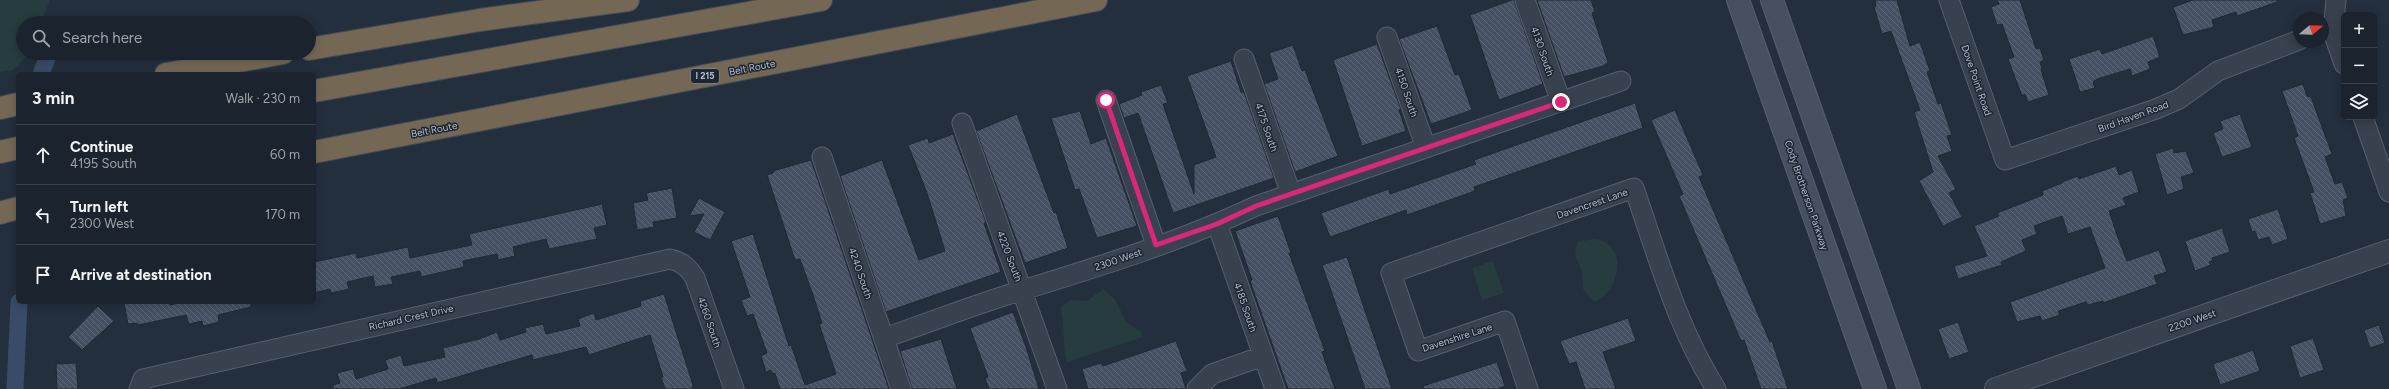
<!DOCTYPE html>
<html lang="en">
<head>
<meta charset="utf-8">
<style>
	body { margin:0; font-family:Figtree,sans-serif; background:#242b36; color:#f1f3f6 }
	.controls { position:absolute; right:12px; top:12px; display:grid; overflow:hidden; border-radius:6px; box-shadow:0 2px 10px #0003 }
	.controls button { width:36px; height:36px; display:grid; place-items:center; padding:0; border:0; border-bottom:1px solid #39404a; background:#1b232e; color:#f1f3f6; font:20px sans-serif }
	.compass { position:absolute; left:2293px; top:12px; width:36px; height:36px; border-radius:50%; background:#1b232e; box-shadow:0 2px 10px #0003; rotate:71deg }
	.stop { position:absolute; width:12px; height:12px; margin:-9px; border:3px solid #db2777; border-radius:50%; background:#fff }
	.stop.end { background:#db2777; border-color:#fff; box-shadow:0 1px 4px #0008 }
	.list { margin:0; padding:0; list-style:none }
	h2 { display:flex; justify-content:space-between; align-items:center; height:52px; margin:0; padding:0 16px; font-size:17px }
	h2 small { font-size:13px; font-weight:400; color:#a0a4aa }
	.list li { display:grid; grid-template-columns:26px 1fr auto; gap:12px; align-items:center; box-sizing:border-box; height:60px; padding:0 16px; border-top:1px solid #39404a }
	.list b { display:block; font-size:15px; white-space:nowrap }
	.list p { margin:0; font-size:13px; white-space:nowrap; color:#a0a4aa }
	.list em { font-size:13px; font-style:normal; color:#a0a4aa }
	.icon { flex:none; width:22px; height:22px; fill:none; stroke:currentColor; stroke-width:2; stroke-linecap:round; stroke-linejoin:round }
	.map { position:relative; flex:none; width:2389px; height:389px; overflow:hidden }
	.search { position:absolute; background:#1b232e; box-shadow:0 2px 10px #0003; left:16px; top:16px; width:300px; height:44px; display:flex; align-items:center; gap:10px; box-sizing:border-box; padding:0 14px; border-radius:22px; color:#a0a4aa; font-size:15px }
	.panel { position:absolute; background:#1b232e; box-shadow:0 2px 10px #0003; left:16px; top:72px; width:300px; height:232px; border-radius:6px }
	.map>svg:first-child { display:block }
	.green { fill:#263c3f }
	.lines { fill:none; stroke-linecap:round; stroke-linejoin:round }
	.canal { stroke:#394c67; stroke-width:17 }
	.building { fill:url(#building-back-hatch); stroke:#1f2835 }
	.minor-casing { stroke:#565f6c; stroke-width:21 }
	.tertiary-casing { stroke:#565f6c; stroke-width:24 }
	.secondary-casing { stroke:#565f6c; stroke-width:24 }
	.motorway-casing { stroke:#434c59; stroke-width:24 }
	.minor { stroke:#38414e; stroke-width:19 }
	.tertiary { stroke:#38414e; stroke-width:22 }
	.secondary { stroke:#465061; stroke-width:22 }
	.motorway { stroke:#746855; stroke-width:22 }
	.route { stroke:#db2777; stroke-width:5 }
	.labels { text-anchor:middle; stroke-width:3; stroke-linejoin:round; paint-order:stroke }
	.shield { fill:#1d2633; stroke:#878f9c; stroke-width:1 }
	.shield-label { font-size:9px; font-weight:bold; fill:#b4bcc9 }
	.street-label { font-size:10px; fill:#b4bcc9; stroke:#1d2633 }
</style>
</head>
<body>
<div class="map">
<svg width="2389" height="389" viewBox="0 0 2389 389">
	<defs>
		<pattern id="building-back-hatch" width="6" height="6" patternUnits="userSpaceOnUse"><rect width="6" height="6" fill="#455162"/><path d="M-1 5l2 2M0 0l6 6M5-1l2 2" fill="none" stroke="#5d6877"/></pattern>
	</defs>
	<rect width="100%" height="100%" fill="#242f3e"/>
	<!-- green -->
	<path class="green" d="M0,0H50L41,23H23V53L28,54L14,70L0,72Z
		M1594,239C1627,241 1623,290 1594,302L1583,289L1582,272L1575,254L1577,242Z
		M1493,261L1504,293L1482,300L1472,268Z
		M1103,289L1115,299L1126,322L1141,332L1143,337L1067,362C1064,351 1064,339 1063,328C1063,320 1061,314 1061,306L1071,300L1087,301Z"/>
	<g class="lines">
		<!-- canal -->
		<path class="canal" d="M41,74L49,53
			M15,389L19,302"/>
	</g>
	<!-- building -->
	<path class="building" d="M1512,0H1514L1543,84L1499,100L1470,15Z
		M1537,0H1591L1595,12L1592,13L1608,62L1603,66L1564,77Z
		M1875,0H1897L1910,46L1920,42L1930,71L1927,72L1938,104L1941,103L1952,135L1947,136L1952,151L1938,156L1956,189L1949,193L1962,217L1943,226L1919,181L1933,172L1914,112L1920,110L1891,31L1882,34L1874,7L1876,6Z
		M1997,0H2020L2036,49L2040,48L2044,60L2040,62L2042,69L2041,70L2049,95L2028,102L2025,94L2022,96L2008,59L2014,57L2002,24L1997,25L1991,7L1999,4Z
		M2193,0H2277V2L2237,16L2236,12L2212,20L2214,27L2183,35L2173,7Z
		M1437,26L1455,75L1459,74L1472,110L1431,124L1399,39Z
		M2153,36L2160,57L2148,62L2150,69L2132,76L2130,69L2097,79L2093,82L2095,88L2080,92L2069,59L2100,49L2102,54Z
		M1377,44L1401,109L1399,110L1406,131L1362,146L1333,60Z
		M1293,45L1302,71L1305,70L1338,156L1295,172L1264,84L1278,79L1269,53Z
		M1231,61L1241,92H1244L1274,178L1173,213L1138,113L1124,118L1119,104L1142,95L1141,92L1161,85L1168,103L1163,104L1194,194V165L1216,157L1187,76Z
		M2303,84L2307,96L2311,97L2332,154L2325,157L2335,184L2342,182L2348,198L2343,200L2346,216L2320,224L2310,193L2314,192L2294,138L2298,136L2282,91Z
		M1635,103L1643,128L1474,187L1475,191L1407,215L1406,210L1330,237L1321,213L1389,189L1390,194L1476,164L1474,160Z
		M1675,110L1703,175L1699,177L1770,342L1772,341L1788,389H1761L1744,340L1741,341L1679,196L1683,194L1651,120Z
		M1080,111L1091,144L1106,138L1137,226L1097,238L1079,189L1075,190L1051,118Z
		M1017,114L1054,213L1056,212L1068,248L1025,263L976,131Z
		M2240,114L2252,147L2222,157L2213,133L2223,129L2220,121Z
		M953,134L986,222L984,223L1001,272L886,312L840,176L882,160L919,260L945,251L927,193L908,145L928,138L929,143Z
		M2173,148L2174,153L2186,151L2194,173L2181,177L2184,189L2167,195L2155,154Z
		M811,160L819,183L889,389H780L775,373L773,374L771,370L766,372L761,356L767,353L753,314L747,316L741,300L750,297L731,241L753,234L789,346L791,345L805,385L836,374L819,324L822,323L813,295L800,259L795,260L767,175L773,173V171Z
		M2116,166L2119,175L2132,170L2139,192L2123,198L2126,205L2109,211L2118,238L2127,261L2159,250L2167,272L2154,276L2157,284L2103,303V301L2088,305L2086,302L2058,311L2060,315L2042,321L2040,316L2017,322L2010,302L2105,268L2090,227L2068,234L2062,216L2034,226L2037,234L2022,240L2026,251L2001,262L2002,265L1958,279L1954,266L1987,256L1974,226L1999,216L1997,213L2043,195L2042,191L2062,183V182L2078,176L2079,179Z
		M672,188L677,218L653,222L654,227L637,230L633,203L648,200L646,193Z
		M699,198L725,212L710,240L694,232L704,214L689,216Z
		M602,204L607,225L594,228L597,239L549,249L546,239L513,247L515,256L498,260L497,254L463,261L464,267L421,277L420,271L391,277L393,284L375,287L373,276L347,282L349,289L331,293L330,289L314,293V262L356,253L357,258L408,247L410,258L472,245L469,234Z
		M2278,209L2288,239L2272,245L2269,237L2258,240L2255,231L2252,232L2248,219Z
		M1278,216L1291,253H1289L1325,351L1322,352L1335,389H1288L1250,281L1252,280L1235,231Z
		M2222,228L2230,252L2212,258L2213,260L2209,262L2211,265L2195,271L2185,241Z
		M1347,257L1364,308L1392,389H1365L1343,325L1322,265Z
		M664,294L693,385L692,389H665L661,377H663L650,335L589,355L586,347L533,360L532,355L437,383L436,378L399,389H333V385L340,383L337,373L353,369L356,379L388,369L385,360L401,355L404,366L445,357L443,348L479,339L497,332L500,340L526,332L525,328L543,324L546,334L580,326L578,319L594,313L596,320L641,306L640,301Z
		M131,302H169L170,305L183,302H251V307L218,315L219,322L203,326L202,321L189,324L186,315L138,325L137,323L128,324L124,303Z
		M98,306L114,321L82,350L68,337Z
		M1013,312L1026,347L1039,389H989L985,378L988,377L970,328Z
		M1628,318L1636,341L1603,352L1616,389H1585L1576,362L1569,364L1560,341Z
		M1958,322L1969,352L1949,359L1938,329Z
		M2379,325L2385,343L2370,348L2364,330Z
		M2313,338L2324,370L2300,378L2290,346Z
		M941,339L957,389H912L900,351Z
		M1176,341L1187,371L1181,373L1186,389H1088L1082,369L1101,363L1103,366Z
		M2253,350L2260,371L2220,385L2213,364Z
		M1497,362L1505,386L1497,389H1424L1423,386Z
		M76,363L78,389H57L56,364Z"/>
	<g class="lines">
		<defs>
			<path id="minor" d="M1525,0L1561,102
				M1949,0L2005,160L2156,109L2179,99L2218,71L2299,40
				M2336,0L2333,32L2344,64
				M1387,37L1426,148
				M1244,59L1291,194
				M1106,100L1156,245
				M2363,117L2389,192
				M962,123L1057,389
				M822,157L901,389
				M1217,224L1275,389
				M884,338C925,324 966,308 1007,295C1091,269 1177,243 1256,206L1621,81
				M139,389L143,379L670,259C682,262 688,267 695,278L734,389
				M1197,389L1212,374L1263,356
				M1528,389L1505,321L1418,351L1391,273L1634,188C1658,257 1677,327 1716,389"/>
			<path id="tertiary" d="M1996,389L2389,251"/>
			<path id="secondary" d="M1738,0L1875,389
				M1772,0L1909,389"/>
			<path id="motorway" d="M309,49L480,20L628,0
				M166,74L283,53
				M314,91L821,0
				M0,108L18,104
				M0,152L18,148
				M314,152L1096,0
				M0,213L18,208"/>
		</defs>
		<!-- minor casing -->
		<use href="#minor" class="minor-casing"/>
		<!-- tertiary casing -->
		<use href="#tertiary" class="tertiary-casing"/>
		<!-- secondary casing -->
		<use href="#secondary" class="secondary-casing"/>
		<!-- motorway casing -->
		<use href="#motorway" class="motorway-casing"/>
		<!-- minor -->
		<use href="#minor" class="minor"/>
		<!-- tertiary -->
		<use href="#tertiary" class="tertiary"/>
		<!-- secondary -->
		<use href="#secondary" class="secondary"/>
		<!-- motorway -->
		<use href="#motorway" class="motorway"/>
	</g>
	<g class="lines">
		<!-- route -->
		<path class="route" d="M1106,100L1156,245L1217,224L1256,206L1561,102"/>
	</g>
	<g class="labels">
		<!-- shield labels -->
		<rect class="shield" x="691" y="69" width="28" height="14" rx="3"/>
		<g class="shield-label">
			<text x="705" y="79">I 215</text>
		</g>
		<!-- street labels -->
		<g class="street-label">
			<text transform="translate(1543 51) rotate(71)" y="4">4130 South</text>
			<text transform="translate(752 67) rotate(-11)" y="4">Belt Route</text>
			<text transform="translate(1977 80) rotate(71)" y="4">Dove Point Road</text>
			<text transform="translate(1407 92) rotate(71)" y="4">4150 South</text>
			<text transform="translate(2133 116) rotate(-20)" y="4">Bird Haven Road</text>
			<text transform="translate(1267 127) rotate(71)" y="4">4175 South</text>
			<text transform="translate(434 129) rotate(-11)" y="4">Belt Route</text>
			<text transform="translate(1807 195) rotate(71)" y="4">Cody Brotherson Parkway</text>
			<text transform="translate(1592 203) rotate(-19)" y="4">Davencrest Lane</text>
			<text transform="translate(1010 256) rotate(69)" y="4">4220 South</text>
			<text transform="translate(1118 259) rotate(-19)" y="4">2300 West</text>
			<text transform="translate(861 273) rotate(71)" y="4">4240 South</text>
			<text transform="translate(1246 307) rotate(71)" y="4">4185 South</text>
			<text transform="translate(411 317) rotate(-13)" y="4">Richard Crest Drive</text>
			<text transform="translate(2192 320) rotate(-19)" y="4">2200 West</text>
			<text transform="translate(710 322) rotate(71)" y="4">4260 South</text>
			<text transform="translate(1457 337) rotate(-18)" y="4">Davenshire Lane</text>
		</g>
	</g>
</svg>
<div class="controls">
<button>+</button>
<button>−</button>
<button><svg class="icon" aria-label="layers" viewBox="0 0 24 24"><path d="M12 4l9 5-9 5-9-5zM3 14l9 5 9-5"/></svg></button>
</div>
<svg class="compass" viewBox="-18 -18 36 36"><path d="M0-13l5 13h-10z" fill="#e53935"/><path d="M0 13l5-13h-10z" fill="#a0a4aa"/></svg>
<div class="stop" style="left:1106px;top:100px"></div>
<div class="stop end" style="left:1561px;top:102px"></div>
<div class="search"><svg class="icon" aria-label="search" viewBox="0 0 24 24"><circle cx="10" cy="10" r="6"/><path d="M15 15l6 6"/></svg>Search here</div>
<section class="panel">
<h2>3 min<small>Walk · 230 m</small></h2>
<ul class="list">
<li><svg class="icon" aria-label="ahead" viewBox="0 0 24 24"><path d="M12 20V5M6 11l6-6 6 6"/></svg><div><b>Continue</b><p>4195 South</p></div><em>60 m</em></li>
<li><svg class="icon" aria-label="left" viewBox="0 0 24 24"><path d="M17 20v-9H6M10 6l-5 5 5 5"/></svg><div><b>Turn left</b><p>2300 West</p></div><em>170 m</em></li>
<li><svg class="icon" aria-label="arrive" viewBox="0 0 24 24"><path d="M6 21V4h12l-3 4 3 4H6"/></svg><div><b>Arrive at destination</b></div></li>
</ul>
</section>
</div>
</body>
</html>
